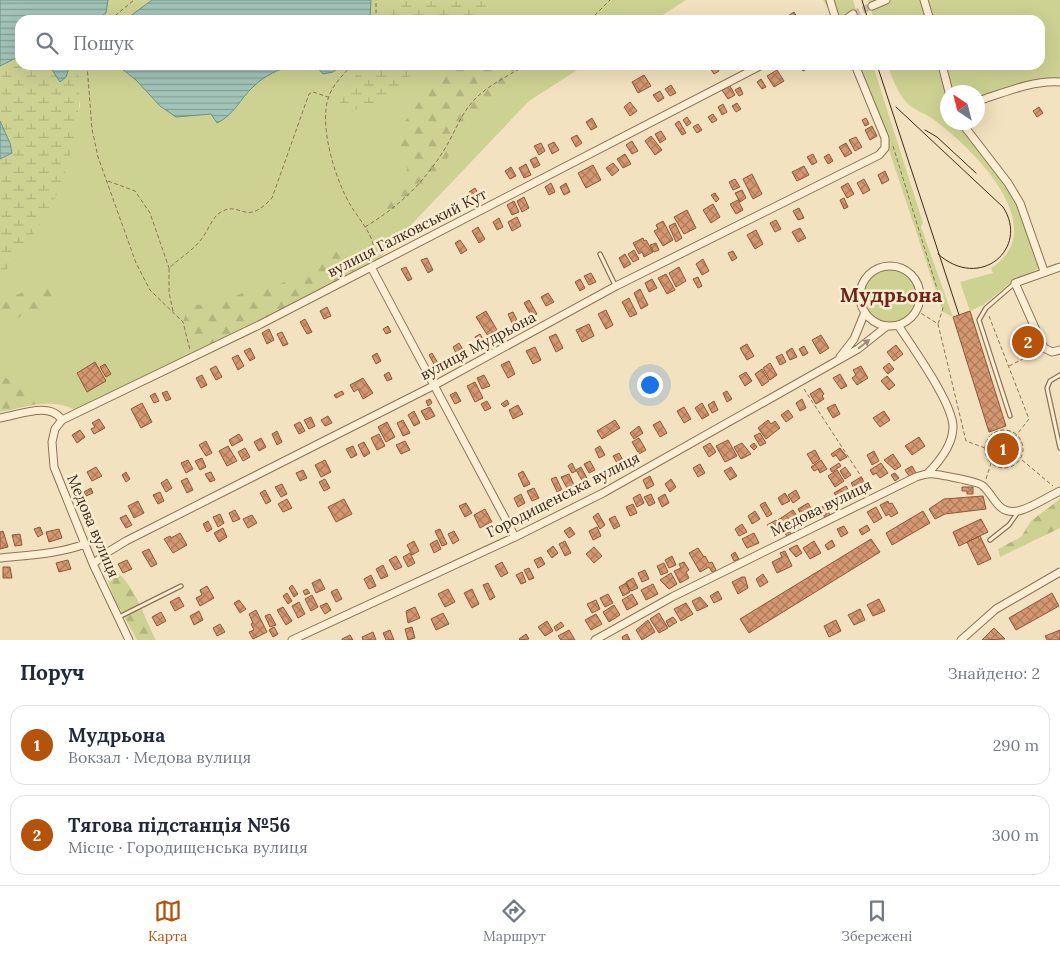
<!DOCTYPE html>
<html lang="uk">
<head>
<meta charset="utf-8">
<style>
	body { margin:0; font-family:Lora,serif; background:#f6f6f7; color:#1f2937 }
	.compass { position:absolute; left:940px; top:85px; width:45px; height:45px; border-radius:50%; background:#fff; box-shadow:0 5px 20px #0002; rotate:325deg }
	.you { position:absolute; left:649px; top:384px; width:18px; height:18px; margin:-12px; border:4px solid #fff; border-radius:50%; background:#1a73e8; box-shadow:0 0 0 8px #1a73e833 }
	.badge { display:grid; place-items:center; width:32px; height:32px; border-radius:50%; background:#b45309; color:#fff; font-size:16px; font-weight:700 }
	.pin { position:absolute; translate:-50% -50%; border:2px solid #fff; box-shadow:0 1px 5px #0006 }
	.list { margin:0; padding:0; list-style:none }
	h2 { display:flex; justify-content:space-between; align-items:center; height:65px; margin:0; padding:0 20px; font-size:21px }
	h2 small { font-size:16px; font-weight:400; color:#747a83 }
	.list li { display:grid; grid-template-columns:32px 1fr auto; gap:15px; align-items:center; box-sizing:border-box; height:80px; margin:0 10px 10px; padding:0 10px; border:1px solid #e0e1e3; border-radius:15px }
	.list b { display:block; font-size:19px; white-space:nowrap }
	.list p { margin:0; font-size:16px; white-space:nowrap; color:#747a83 }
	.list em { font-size:16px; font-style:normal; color:#747a83 }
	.icon { flex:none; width:28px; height:28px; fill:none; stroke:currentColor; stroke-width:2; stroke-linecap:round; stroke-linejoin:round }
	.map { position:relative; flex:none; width:1060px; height:640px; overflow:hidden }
	.search { position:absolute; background:#fff; box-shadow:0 5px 20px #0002; left:15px; right:15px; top:15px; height:55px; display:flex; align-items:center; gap:12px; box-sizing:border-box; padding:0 18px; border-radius:15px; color:#747a83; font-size:19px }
	.sheet { height:245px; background:#fff }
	nav { display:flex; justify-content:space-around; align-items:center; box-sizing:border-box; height:70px; border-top:1px solid #e0e1e3; background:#fff; font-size:14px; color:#747a83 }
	nav a { display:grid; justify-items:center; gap:2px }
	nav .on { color:#b45309 }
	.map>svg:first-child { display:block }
	.green { fill:#cdd292 }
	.forest { fill:url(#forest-firs) }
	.wetland { fill:url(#wetland-marsh) }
	.water { fill:url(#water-rules); stroke:#699387 }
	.building { fill:url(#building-cross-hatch); stroke:#905838 }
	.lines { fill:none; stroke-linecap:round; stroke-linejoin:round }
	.street-tunnel { stroke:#cebd9e; stroke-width:7; stroke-dasharray:7 3.5; stroke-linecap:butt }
	.lane-casing { stroke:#8e7155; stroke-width:5.5 }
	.street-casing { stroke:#8e7155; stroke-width:9 }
	.path { stroke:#8e7155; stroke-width:1; stroke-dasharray:4 2.5; stroke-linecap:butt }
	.lane { stroke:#fcefd4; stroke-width:3 }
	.street { stroke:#fcefd4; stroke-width:7 }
	.tram { stroke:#3c2a1b; stroke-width:1 }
	.oneway { fill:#9c8c78 }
	.labels { text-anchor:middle; stroke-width:5; stroke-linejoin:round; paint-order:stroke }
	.street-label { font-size:15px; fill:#3c2a1b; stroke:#f9ecd0 }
	.district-label { font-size:20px; font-weight:bold; fill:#6d2516; stroke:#f9ecd0 }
</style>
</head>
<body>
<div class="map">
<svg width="1060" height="640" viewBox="0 0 1060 640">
	<defs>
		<pattern id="forest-firs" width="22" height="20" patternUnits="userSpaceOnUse" patternTransform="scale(1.25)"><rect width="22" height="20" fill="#cdd292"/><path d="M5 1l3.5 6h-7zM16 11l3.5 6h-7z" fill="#b1b47d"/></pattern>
		<pattern id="wetland-marsh" width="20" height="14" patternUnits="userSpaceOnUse" patternTransform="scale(1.25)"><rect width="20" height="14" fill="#cdd292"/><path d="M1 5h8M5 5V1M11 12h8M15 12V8" fill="none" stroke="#b1b47d"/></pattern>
		<pattern id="water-rules" width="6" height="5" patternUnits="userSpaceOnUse" patternTransform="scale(1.25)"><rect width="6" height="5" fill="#a3c4b9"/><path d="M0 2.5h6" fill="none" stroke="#869f96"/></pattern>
		<pattern id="building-cross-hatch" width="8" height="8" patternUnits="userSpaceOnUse" patternTransform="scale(1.25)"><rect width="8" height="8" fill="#d59771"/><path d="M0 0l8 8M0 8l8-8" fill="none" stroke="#ae7b5c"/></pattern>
	</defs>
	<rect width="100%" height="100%" fill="#f3e2bf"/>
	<!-- green -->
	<path class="green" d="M108,0H686L655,20H93C102,18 107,9 108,0Z
		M823,0H853L859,20H835Z
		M868,0H1060V82H1052L978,101V92H948V122L961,123L1020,203L1042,267L1014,280L983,305L970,311L960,282L993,273L991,268C1055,227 970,146 933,119C925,113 913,110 907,103C897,92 892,78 888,65H1040V20H874Z
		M80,65H585L529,101L371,267L79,412C54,397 27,406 0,412V278L72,143L80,105L78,93Z
		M855,65H873L923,223L921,227L953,317L943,312L885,138Z
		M861 295a29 29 0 1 1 58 0a29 29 0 1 1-58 0Z"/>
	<!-- forest -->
	<path class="forest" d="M447,65H513L517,78C504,90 488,99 477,113C446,151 443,183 398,211L381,208L382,198L402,183L407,169L401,145L405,121Z
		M353,246L362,251L371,267L192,358L183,322L187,310L193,305L215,304L263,285L280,284L292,278L308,262Z
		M48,287L59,290L46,305L11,321L0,330V304C16,294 29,288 48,287Z
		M0,377L13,380L42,398L37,404L0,412Z
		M1060,499V528L1000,557L998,549L1021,537L1031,521Z
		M105,564C134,578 142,614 156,640H137L114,598L103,567Z"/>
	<!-- wetland -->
	<path class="wetland" d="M394,0H495L490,14L480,20H393L390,18Z
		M20,56V65H49L51,69L66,77L70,65H80C78,84 81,103 77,122C73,146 67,174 56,196C42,226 20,252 0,278V159L12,152L10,143L0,121V66Z
		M365,65H428L402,81L398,94L395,97L336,116C341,95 350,81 365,65Z"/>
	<!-- water -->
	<path class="water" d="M0,0H108L106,13L97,19L20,20V56L0,66Z
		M152,0H371L370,20H125Z
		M49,65H70L66,77L60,82Z
		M117,65H295C279,69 265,75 253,87C240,99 234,115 217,123L211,114L176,117L160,106L136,80Z
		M310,65H342L333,72L323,74L317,67Z
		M0,121L10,143L12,153L0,159Z"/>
	<!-- building -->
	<path class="building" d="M794,12L799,20H784L783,19Z
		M708,65H716L719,71L714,74Z
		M799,65H808L809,68L803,71Z
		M777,70L784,81L774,87L767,76Z
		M644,75L651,86L638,93L632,82Z
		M761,79L766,87L762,89L757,82Z
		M671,85L676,93L670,96L665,89Z
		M730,86L735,95L728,99L722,90Z
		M740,87L743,94L739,96L735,90Z
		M660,91L664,98L658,102L653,95Z
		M630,102L637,111L630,116L624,107Z
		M737,103L741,109L736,112L732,106Z
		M723,104L727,112L722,115L718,107Z
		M1039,107L1043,113L1037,117L1033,111Z
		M713,114L717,120L712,123L708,117Z
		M687,117L691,123L687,126L683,120Z
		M592,118L597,127L591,130L586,122Z
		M866,118L869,124L865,126L862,120Z
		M679,121L686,133L682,135L675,124Z
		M698,124L702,130L697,133L693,127Z
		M872,126L877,136L870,140L865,130Z
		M661,131L666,139L660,143L655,134Z
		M577,135L582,143L576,147L571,138Z
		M651,136L662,150L655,155L645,141Z
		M856,137L862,147L855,151L849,140Z
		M632,141L638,151L632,154L626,145Z
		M554,142L559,150L552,154L548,145Z
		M541,143L545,151L539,155L534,146Z
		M846,143L852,153L845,157L839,147Z
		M625,154L631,164L623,168L617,159Z
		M813,154L817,162L812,165L807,157Z
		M829,154L833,161L828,164L824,157Z
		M536,157L540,165L534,168L530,160Z
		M613,163L619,170L612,176L606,168Z
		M526,164L531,175L524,178L519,168Z
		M593,165L601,180L586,188L578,173Z
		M804,166L809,175L797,181L792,172Z
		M511,167L516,176L510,179L505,171Z
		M885,171L889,180L882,184L878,175Z
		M752,174L762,194L753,199L743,179Z
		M735,179L740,187L733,190L729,182Z
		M864,179L870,190L863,194L857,183Z
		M551,183L555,192L549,195L545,187Z
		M566,183L570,192L564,195L560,187Z
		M848,183L854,194L847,198L841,187Z
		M475,188L480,197L474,200L469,192Z
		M742,190L746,198L740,202L735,193Z
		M715,193L719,199L716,202L711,195Z
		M524,197L529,208L522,212L517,201Z
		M844,198L848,207L844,209L840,200Z
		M738,200L743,210L736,214L730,204Z
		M514,201L519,212L512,215L507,205Z
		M713,204L720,217L711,223L703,210Z
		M799,208L804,218L798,220L793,211Z
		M687,210L696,228L684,234L674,217Z
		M517,217L521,226L512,231L508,222Z
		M499,218L503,227L497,230L493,222Z
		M776,220L781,229L775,232L770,223Z
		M663,221L673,240L663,246L654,231L658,229L656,225Z
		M675,223L682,238L676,242L669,226Z
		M478,227L485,239L479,243L472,231Z
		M800,228L806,238L798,242L792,232Z
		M756,230L763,244L755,249L747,235Z
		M643,238L644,241L646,240L653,252L644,257L642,252L639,254L633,243Z
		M460,240L467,250L461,254L455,243Z
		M656,243L659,250L654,252L650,245Z
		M634,250L639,259L633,262L628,254Z
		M733,251L737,258L732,261L728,253Z
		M625,254L631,264L624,268L619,258Z
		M427,258L433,270L428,273L421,260Z
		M703,259L709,271L702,275L696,264Z
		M406,267L412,279L408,281L401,269Z
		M679,267L686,281L676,287L669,273Z
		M591,273L596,282L589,285L584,276Z
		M666,274L675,290L667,294L658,278Z
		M698,277L702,286L698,288L693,279Z
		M580,279L585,288L580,291L575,282Z
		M652,279L657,288L649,292L645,283Z
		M640,289L648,305L641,309L634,293Z
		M548,293L554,302L546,306L541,297Z
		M629,298L637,314L630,317L622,302Z
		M529,300L537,314L532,317L524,303Z
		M327,307L331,316L324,319L320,311Z
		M606,310L613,325L606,329L598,314Z
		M486,311L497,330L488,336L476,317Z
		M970,311L1006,426L989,432L953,317Z
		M513,312L517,320L512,323L508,314Z
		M305,319L312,332L307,334L300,322Z
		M589,324L594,336L582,342L576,330Z
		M388,326L391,332L386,334L383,329Z
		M269,329L274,340L267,344L262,333Z
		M1030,330L1039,348L1026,354L1017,337Z
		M282,332L288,344L283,346L277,334Z
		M480,334L484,341L479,344L475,337Z
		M556,334L563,348L556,352L549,337Z
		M821,335L829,348L820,354L812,340Z
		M459,343L464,351L457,355L453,347Z
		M747,344L754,356L747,360L740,348Z
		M896,345L903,354L894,361L887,352Z
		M804,346L808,353L803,356L799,349Z
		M535,347L541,360L533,364L526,351Z
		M250,348L255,358L250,361L244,351Z
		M792,348L797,357L790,360L786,352Z
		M377,353L381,361L376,364L372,356Z
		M432,353L438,363L435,366L429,355Z
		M782,354L786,362L780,365L776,357Z
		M238,355L244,366L238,370L232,358Z
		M509,361L515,374L508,378L501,365Z
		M95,362L106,381L87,392L77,373Z
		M770,363L777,375L770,380L763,368Z
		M889,363L894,369L888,374L883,368Z
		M105,364L111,374L106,377L100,367Z
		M216,366L222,377L216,380L210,369Z
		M861,366L868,378L857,385L852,378L856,375L853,370Z
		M762,369L769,381L762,386L755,374Z
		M389,372L392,379L387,381L384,375Z
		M746,372L752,381L745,386L739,376Z
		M840,374L847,386L841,389L833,378Z
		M202,375L207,385L201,388L196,378Z
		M484,375L490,386L482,389L477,378Z
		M887,376L895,385L889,390L881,381Z
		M363,378L373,393L363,399L358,389L354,392L350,385Z
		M475,382L483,398L475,402L467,386Z
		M820,388L824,394L822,396L824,399L816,404L810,394Z
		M167,391L171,399L166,401L162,393Z
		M342,391L344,394L336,398L334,395Z
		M727,391L732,399L727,402L723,393Z
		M456,392L461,401L455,404L450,395Z
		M155,393L159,401L154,403L150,396Z
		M430,399L432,403L428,406L426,401Z
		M802,399L806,408L800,411L796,403Z
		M507,400L509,404L504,407L501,404Z
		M487,401L491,408L485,411L481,404Z
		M714,401L718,410L712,413L708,405Z
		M142,403L152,422L141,428L131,409Z
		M702,403L709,415L702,419L695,408Z
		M835,404L840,414L833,418L827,408Z
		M518,405L523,414L513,419L509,410Z
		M430,407L435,416L426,420L421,411Z
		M684,407L691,419L684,423L677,411Z
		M788,410L793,417L786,422L781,415Z
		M414,411L420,423L414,426L408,415Z
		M884,411L890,420L880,427L873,418Z
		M328,416L332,423L325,426L321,420Z
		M311,417L315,426L309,429L304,420Z
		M99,419L105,428L94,434L91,429L95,427L92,423Z
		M403,420L410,433L403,436L397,423Z
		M615,420L620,428L602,439L597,431Z
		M768,420L771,424L775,421L780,428L766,439L758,428Z
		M660,421L667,433L660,437L653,425Z
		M300,422L305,431L299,434L294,425Z
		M387,422L395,437L386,442L378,427Z
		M639,426L643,433L634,439L630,433Z
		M80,430L85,437L77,443L72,435Z
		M277,431L282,442L277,445L272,434Z
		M760,433L766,443L760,446L754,436Z
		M239,434L243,440L232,446L229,440Z
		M379,434L385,446L377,450L371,438Z
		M990 449a15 15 0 1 1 30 0a15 15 0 1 1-30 0Z
		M919,437L925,446L912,455L905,446Z
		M261,438L266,447L259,451L254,442Z
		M639,438L646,450L639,454L632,442Z
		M728,440L737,456L725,462L716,446Z
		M206,441L212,453L206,456L199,445Z
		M405,441L410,450L401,454L396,445Z
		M364,442L370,453L364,457L358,445Z
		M710,443L716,452L709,457L703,447Z
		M742,443L751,454L741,459L734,447Z
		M754,443L757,447L754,450L750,446Z
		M228,446L237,461L227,466L219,451Z
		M353,446L357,455L351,458L346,449Z
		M600,446L605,455L599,458L595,449Z
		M245,448L250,457L243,461L238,452Z
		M840,448L847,457L840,461L836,455L833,457L831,454Z
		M815,450L820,459L813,464L807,454Z
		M874,451L879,461L872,465L867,455Z
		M619,453L623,460L617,463L613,456Z
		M893,454L901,466L895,470L884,460Z
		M202,458L206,467L200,470L195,461Z
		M188,460L193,469L186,473L181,463Z
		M325,460L331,472L321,477L315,465Z
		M821,460L827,469L820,473L818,469L814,471L811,467Z
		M590,461L595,470L589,473L584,464Z
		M572,463L576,471L572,473L568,466Z
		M839,463L841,466L832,472L830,469Z
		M881,463L888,473L880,478L876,473L873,475L870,470Z
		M700,464L705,473L698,477L693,468Z
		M912,466L916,473L910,477L905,470Z
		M96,467L102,476L92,481L87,472Z
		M581,467L589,482L584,484L576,470Z
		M731,467L737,476L730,480L724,471Z
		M845,467L851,475L845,479L840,471Z
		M303,470L307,478L300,481L296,473Z
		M837,470L844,481L835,487L828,476Z
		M523,471L530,484L524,487L518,474Z
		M126,472L130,479L126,482L122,475Z
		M211,472L215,480L210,482L205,474Z
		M895,473L899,478L895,481L891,475Z
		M569,474L574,485L567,488L561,477Z
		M650,476L654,485L647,489L643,480Z
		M556,477L563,492L558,494L551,479Z
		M861,477L867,487L857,493L851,483Z
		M187,478L193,490L187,493L181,481Z
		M167,479L172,488L166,492L161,483Z
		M325,479L330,488L324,491L319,482Z
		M671,479L676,487L670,492L665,484Z
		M282,484L287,494L281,497L275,487Z
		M846,486L852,496L840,502L834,493Z
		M962,487H973V494H967V491H962Z
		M91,488L93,493L86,496L84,492Z
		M534,488L539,498L532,501L527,491Z
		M265,490L271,501L266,504L260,493Z
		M796,490L800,498L793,503L788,495Z
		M160,492L164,501L158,504L153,495Z
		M785,493L790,501L782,505L778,498Z
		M521,494L525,503L518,507L514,498Z
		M640,494L644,503L637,507L633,498Z
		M651,494L655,503L649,506L644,497Z
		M665,494L669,503L662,507L658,498Z
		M983,496L986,509L945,514L935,519L929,509L944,499Z
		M287,499L292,508L283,512L278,504Z
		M344,499L352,514L336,522L328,507Z
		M138,501L144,513L134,518L128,506Z
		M888,501L889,504L892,503L898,513L891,517L889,514L886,516L880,505Z
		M765,502L772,514L767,517L760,505Z
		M466,503L472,513L465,517L459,506Z
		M808,503L814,513L804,519L798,509Z
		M633,504L637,513L630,516L626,507Z
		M825,505L830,515L825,518L820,508Z
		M876,507L882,518L874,523L867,512Z
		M485,509L492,522L480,528L474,515Z
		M235,510L240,519L233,522L229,513Z
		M793,510L800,520L788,528L783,527L778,520Z
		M755,511L760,519L752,524L748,516Z
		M923,511L930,523L892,545L886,533Z
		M598,513L605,525L600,529L593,517Z
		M220,514L224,523L218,527L213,517Z
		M126,515L132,525L126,528L120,518Z
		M252,515L257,523L248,528L243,519Z
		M615,516L620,526L614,529L609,519Z
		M981,519L988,532L959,546L953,532Z
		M776,520L782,531L774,536L767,525Z
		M208,521L212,529L207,532L203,524Z
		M742,524L747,532L739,536L735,529Z
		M867,525L870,530L862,535L859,530Z
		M844,526L848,533L841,537L837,529Z
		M40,527L43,534L38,537L34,529Z
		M570,527L575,534L569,538L564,531Z
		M597,527L601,536L593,540L589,531Z
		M223,528L227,537L219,542L214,533Z
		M496,528L499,533L491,537L488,531Z
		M788,528L791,534L787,536L783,531Z
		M59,529L62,538L49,542L46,532Z
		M440,529L447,544L442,546L435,531Z
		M3,531L8,547L0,549V532Z
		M454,531L459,540L453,544L448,534Z
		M180,533L187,545L173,553L164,539L170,536L171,538Z
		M754,533L759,543L747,548L742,539Z
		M20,534L22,545L15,546L12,535Z
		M980,536L991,559L978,565L967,542Z
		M871,539L880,552L749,633L740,619Z
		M437,540L441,549L434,553L430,544Z
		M832,540L835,546L828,550L825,545Z
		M414,541L419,551L412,555L407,545Z
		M565,541L571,553L565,556L559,544Z
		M814,541L821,553L810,559L803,548Z
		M797,545L802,553L796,557L789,549Z
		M553,546L558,553L552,558L547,551Z
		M594,547L602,556L594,563L586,554Z
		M698,548L704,557L705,556L709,563L712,562L716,570L712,572L709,567L700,572L689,553Z
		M149,549L157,564L151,567L142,552Z
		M785,551L792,566L777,573L772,562L782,557L780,553Z
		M735,552L739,559L734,561L731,555Z
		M410,553L415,563L408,567L403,557Z
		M396,556L402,567L395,570L389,560Z
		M672,556L676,565L669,568L665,560Z
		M541,557L545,564L538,568L534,560Z
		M68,560L71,569L59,572L56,563Z
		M127,560L132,569L123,573L118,564Z
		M502,562L508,573L501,577L495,566Z
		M684,562L689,570L686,572L689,578L680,583L674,571L681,568L679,564Z
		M664,563L668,572L661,575L657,566Z
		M383,565L388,576L381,579L376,569Z
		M3,567H10L12,578H3Z
		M529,568L534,578L529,580L524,570Z
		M645,570L649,579L642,582L638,573Z
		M522,572L526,582L521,584L516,575Z
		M671,573L677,584L669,589L660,580Z
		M763,574L768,582L760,587L756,579Z
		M371,575L376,586L369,589L364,579Z
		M742,577H745L748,588L738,594L732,582Z
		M633,578L638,588L631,591L626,582Z
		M320,579L325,589L316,593L312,583Z
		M488,583L495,597L490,600L483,585Z
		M626,583L630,592L623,596L619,587Z
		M653,584L658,594L646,600L641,590Z
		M292,585L298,594L294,597L289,588Z
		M207,586L214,598L200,606L196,598L202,595L200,590Z
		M307,589L310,593L305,595L303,591Z
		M337,589L342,599L336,602L331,592Z
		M448,589L455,602L445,607L438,594Z
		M472,589L479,604L472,608L464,593Z
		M718,591L722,599L714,603L710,596Z
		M287,593L292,601L288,604L283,596Z
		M1052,593L1059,606L1016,630L1009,618Z
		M608,594L613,603L605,607L600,598Z
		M632,594L638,604L627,610L622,600Z
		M312,595L318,607L311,611L305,599Z
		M179,597L184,606L175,611L170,602Z
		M700,597L708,606L697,611L692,601Z
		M879,599L885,611L873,616L867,605Z
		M239,600L246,609L240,613L234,603Z
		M596,600L600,609L592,613L587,604Z
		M299,602L305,614L298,618L292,606Z
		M327,603L331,610L325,614L320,606Z
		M686,603L693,614L681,621L674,609Z
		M614,605L620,615L609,622L603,612Z
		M283,607L292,621L286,625L277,610Z
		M415,607L420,618L408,623L406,611Z
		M860,609L865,620L854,625L848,615Z
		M256,610L267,632L253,639L249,632L254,630L251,624L253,623L249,614Z
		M199,611L203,620L194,625L190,616Z
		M161,612L166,621L157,626L152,617Z
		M443,613L449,624L436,630L431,619Z
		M659,613L668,628L659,633L650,619Z
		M270,614L276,625L270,627L265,616Z
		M596,614L602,624L591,630L585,620Z
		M673,617L677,622L669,627L666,621Z
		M648,620L655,632L642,640L636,630Z
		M836,620L841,631L829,637L824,626Z
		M547,621L553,631L545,636L538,627Z
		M561,622L564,626L556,631L554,627Z
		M220,624L225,632L217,636L213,628Z
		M274,627L278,634L273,637L269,630Z
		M412,627L415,638L408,640L405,629Z
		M994,628L1005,639L982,640Z
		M390,630L394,640H386L383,633Z
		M569,630L575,640H561L558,636Z
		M1060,630V640H1047L1045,636Z
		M373,632L376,640H363L362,637Z
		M526,634L529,639L520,640L519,639Z
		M627,634L630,640H623L622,637Z
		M350,635L353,640H342V639Z"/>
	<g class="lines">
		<!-- street-tunnel -->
		<path class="street-tunnel" d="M853,14L872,6"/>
		<defs>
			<path id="lane" d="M600,254L615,285
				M1060,375L1050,381L1047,388L1060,448
				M1010,416L979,320L986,308L1015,283
				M990,540L1009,525L1018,512
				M119,617L181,586"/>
			<path id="street" d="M830,0L836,20
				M924,0L930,20
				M872,6L886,0
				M845,20L853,14
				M942,65L949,92
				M978,101C1003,93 1033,80 1060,82
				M961,122L1008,183L1020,203L1044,271
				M860 296a30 30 0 1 1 60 0a30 30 0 1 1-60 0Z
				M371,267L515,537
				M1060,267L1015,283L1044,348L1052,352L1060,350
				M898,325C912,347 953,403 953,427C953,445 939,462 927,474
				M840,357L854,339L865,312
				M0,418C19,415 50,401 62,420
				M0,558C29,555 58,554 85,544
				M93,564L108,552L126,541L433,386L616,286L879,155L885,148V138L855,65
				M129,640L93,564L54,467L52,442L55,429L62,420L259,325L762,65
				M292,640L515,537L603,493L858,349L887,326
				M595,640L672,597L916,477C920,476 924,474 928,474C934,473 980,482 983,486C995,497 998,515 1018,511C1032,508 1047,497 1060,491
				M961,640L996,609L1060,572"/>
		</defs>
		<!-- lane casing -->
		<use href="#lane" class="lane-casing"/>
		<!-- street casing -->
		<use href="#street" class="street-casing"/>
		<!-- path -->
		<path class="path" d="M110,20L134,0
			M376,20V0
			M590,20L610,0
			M87,65L92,129L98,157L136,263L150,290L183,322L190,350
			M352,65C343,75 332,85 328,99C319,127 336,182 351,206C360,221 377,238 374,257
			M893,146L943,308L938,324
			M108,181L135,191L150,213L169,268
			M365,227C398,207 424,183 444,150C453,136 459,119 469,106C483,87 506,78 525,65
			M916,310L938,324L966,441L985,448
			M173,311L169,292V268C180,258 195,249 203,237C209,229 212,217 221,212C241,200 244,228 272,198L309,94L313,92L328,97
			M989,316L1029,419L1014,438
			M1009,366L1037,352
			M804,389L870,490
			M985 449a19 19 0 1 1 38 0a19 19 0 1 1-38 0Z
			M1022,460L1053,486
			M986,479L991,463L994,460"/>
		<!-- lane -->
		<use href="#lane" class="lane"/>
		<!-- street -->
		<use href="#street" class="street"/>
		<!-- tram -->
		<path class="tram" d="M862,0L868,20
			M877,65L959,315
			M896,107L1003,207C1030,248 980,292 938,254
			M925,130L937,137L976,173"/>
	</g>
	<!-- one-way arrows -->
	<defs><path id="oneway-solid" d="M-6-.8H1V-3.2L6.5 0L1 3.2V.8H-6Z" transform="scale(1.25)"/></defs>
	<use class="oneway" href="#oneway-solid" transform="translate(864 344) rotate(-38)"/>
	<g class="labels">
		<!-- street labels -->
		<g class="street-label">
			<text transform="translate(407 233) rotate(-27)" y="5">вулиця Галковський Кут</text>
			<text transform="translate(478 346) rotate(-28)" y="5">вулиця Мудрьона</text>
			<text transform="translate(563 495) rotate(-27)" y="5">Городищенська вулиця</text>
			<text transform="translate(821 508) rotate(-26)" y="5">Медова вулиця</text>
			<text transform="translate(93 526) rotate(67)" y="5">Медова вулиця</text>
		</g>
		<!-- district labels -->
		<g class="district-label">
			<text x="891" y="302">Мудрьона</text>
		</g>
	</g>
</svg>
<svg class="compass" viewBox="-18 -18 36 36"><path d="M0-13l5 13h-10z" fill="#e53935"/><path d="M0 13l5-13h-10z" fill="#747a83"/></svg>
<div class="you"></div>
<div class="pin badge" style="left:1003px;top:449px">1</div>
<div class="pin badge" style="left:1028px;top:342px">2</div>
<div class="search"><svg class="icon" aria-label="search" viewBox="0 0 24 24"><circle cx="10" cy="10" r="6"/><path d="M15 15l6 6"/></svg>Пошук</div>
</div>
<section class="sheet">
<h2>Поруч<small>Знайдено: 2</small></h2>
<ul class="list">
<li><span class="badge">1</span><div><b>Мудрьона</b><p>Вокзал · Медова вулиця</p></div><em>290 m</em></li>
<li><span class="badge">2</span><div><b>Тягова підстанція №56</b><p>Місце · Городищенська вулиця</p></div><em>300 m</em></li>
</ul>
</section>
<nav>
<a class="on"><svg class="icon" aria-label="map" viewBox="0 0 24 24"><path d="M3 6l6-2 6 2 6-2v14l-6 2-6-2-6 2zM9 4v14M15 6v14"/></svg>Карта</a>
<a><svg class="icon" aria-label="directions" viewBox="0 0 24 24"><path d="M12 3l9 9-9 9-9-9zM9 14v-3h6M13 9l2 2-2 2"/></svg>Маршрут</a>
<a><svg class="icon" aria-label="saved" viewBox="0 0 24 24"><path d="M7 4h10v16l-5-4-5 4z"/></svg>Збережені</a>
</nav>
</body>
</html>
